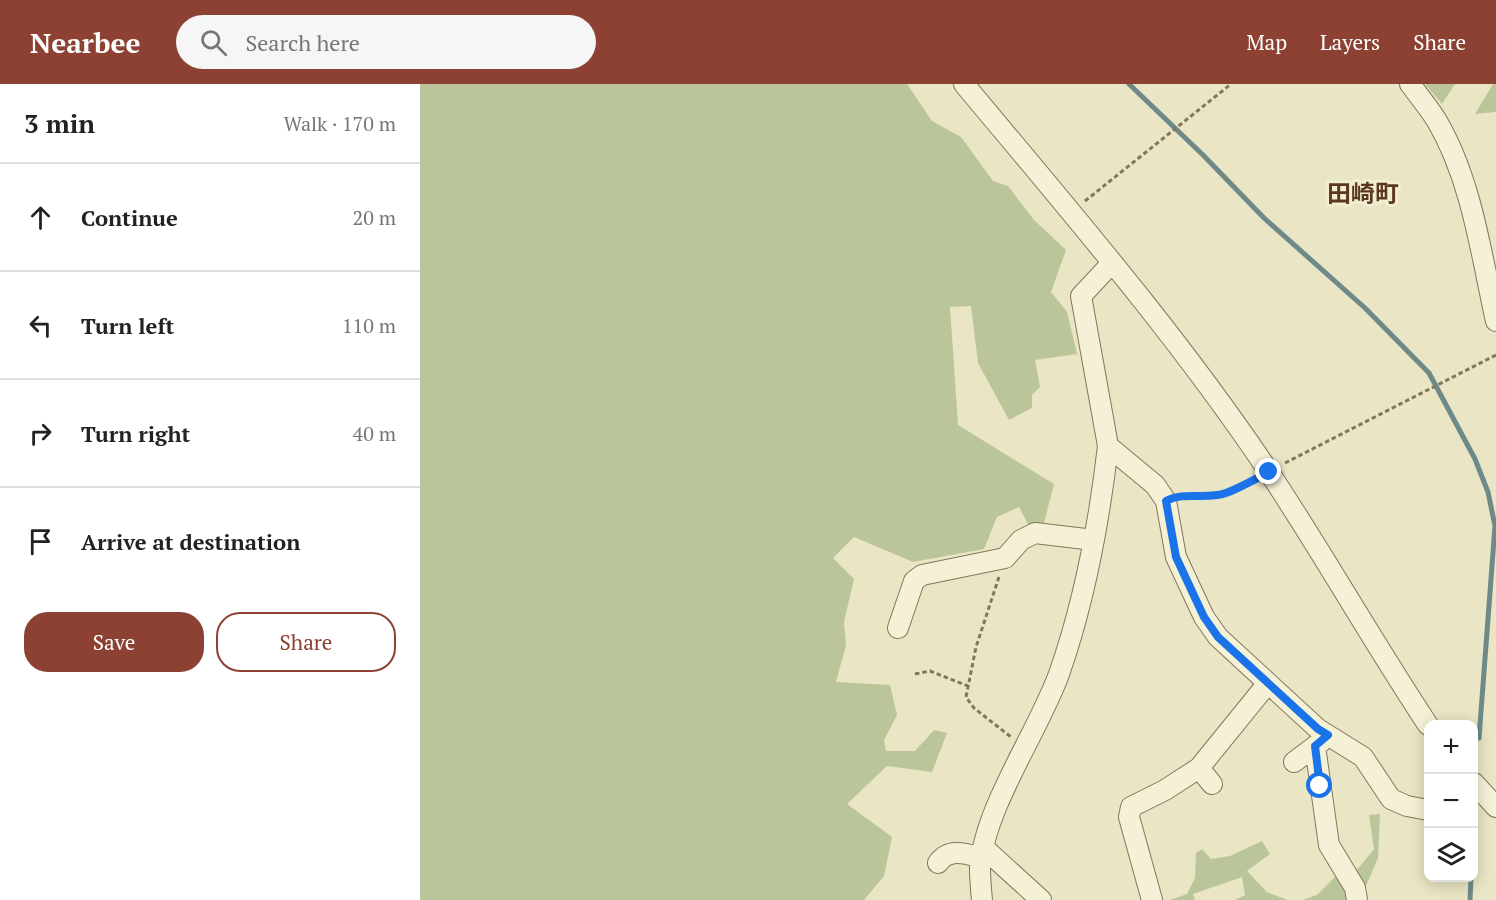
<!DOCTYPE html>
<html lang="en">
<head>
<meta charset="utf-8">
<style>
	body { margin:0; font-family:"PT Serif","Noto Sans JP",serif; background:#f6f6f6; color:#222 }
	.controls { position:absolute; right:18px; bottom:18px; display:grid; overflow:hidden; border-radius:12px; box-shadow:0 3px 15px #0003 }
	.controls button { width:54px; height:54px; display:grid; place-items:center; padding:0; border:0; border-bottom:2px solid #e0e0e0; background:#fff; color:#222; font:30px sans-serif }
	.stop { position:absolute; width:18px; height:18px; margin:-14px; border:4px solid #1a73e8; border-radius:50%; background:#fff }
	.stop.end { background:#1a73e8; border-color:#fff; box-shadow:0 2px 6px #0008 }
	.list { margin:0; padding:0; list-style:none }
	h2 { display:flex; justify-content:space-between; align-items:center; height:78px; margin:0; padding:0 24px; font-size:26px }
	h2 small { font-size:20px; font-weight:400; color:#767676 }
	.list li { display:grid; grid-template-columns:39px 1fr auto; gap:18px; align-items:center; box-sizing:border-box; height:108px; padding:0 24px; border-top:2px solid #e0e0e0 }
	.list b { display:block; font-size:22px; white-space:nowrap }
	.list em { font-size:20px; font-style:normal; color:#767676 }
	.actions { display:flex; gap:12px; padding:18px 24px }
	.actions a { flex:1; padding:14px 0; border:2px solid #8c4132; border-radius:24px; text-align:center; font-size:21px; color:#8c4132 }
	.actions .main { background:#8c4132; color:#fff }
	.icon { flex:none; width:33px; height:33px; fill:none; stroke:currentColor; stroke-width:2; stroke-linecap:round; stroke-linejoin:round }
	.map { position:relative; flex:none; width:1076px; height:816px; overflow:hidden }
	header { display:flex; align-items:center; gap:36px; box-sizing:border-box; height:84px; padding:0 30px; background:#8c4132; color:#fff }
	header strong { font-size:28px }
	nav { display:flex; gap:33px; margin-inline-start:auto; font-size:21px }
	.search { width:420px; height:54px; background:#f6f6f6; display:flex; align-items:center; gap:15px; box-sizing:border-box; padding:0 21px; border-radius:33px; color:#767676; font-size:22px }
	main { display:flex }
	aside { flex:1; background:#fff }
	.map>svg:first-child { display:block }
	.green { fill:#bac699 }
	.lines { fill:none; stroke-linecap:round; stroke-linejoin:round }
	.stream { stroke:#6e8a88; stroke-width:5 }
	.minor-casing { stroke:#82775c; stroke-width:22 }
	.path { stroke:#82775c; stroke-width:3; stroke-dasharray:4.5 3; stroke-linecap:butt }
	.minor { stroke:#f5f1d7; stroke-width:20 }
	.route { stroke:#1a73e8; stroke-width:8 }
	.labels { text-anchor:middle; stroke-width:6; stroke-linejoin:round; paint-order:stroke }
	.quarter-label { font-size:24px; font-weight:bold; fill:#5c3823; stroke:#f2eed3 }
</style>
</head>
<body>
<header>
<strong>Nearbee</strong>
<div class="search"><svg class="icon" aria-label="search" viewBox="0 0 24 24"><circle cx="10" cy="10" r="6"/><path d="M15 15l6 6"/></svg>Search here</div>
<nav><a>Map</a><a>Layers</a><a>Share</a></nav>
</header>
<main>
<aside>
<h2>3 min<small>Walk · 170 m</small></h2>
<ul class="list">
<li><svg class="icon" aria-label="ahead" viewBox="0 0 24 24"><path d="M12 20V5M6 11l6-6 6 6"/></svg><div><b>Continue</b></div><em>20 m</em></li>
<li><svg class="icon" aria-label="left" viewBox="0 0 24 24"><path d="M17 20v-9H6M10 6l-5 5 5 5"/></svg><div><b>Turn left</b></div><em>110 m</em></li>
<li><svg class="icon" aria-label="right" viewBox="0 0 24 24"><path d="M7 20v-9h11M14 6l5 5-5 5"/></svg><div><b>Turn right</b></div><em>40 m</em></li>
<li><svg class="icon" aria-label="arrive" viewBox="0 0 24 24"><path d="M6 21V4h12l-3 4 3 4H6"/></svg><div><b>Arrive at destination</b></div></li>
</ul>
<div class="actions"><a class="main">Save</a><a>Share</a></div>
</aside>
<div class="map">
<svg width="1076" height="816" viewBox="0 0 1076 816">
	<rect width="100%" height="100%" fill="#eae5c4"/>
	<!-- green -->
	<path class="green" d="M0,0H487L512,37L541,53L573,97L588,102L614,136L646,166L631,208L647,228L657,270L615,276L620,303L612,311V324L589,336L558,279L551,222L530,223L538,341L634,400L624,439L609,442L599,423L577,433L564,465L493,478L434,453L413,474L434,495L424,538L426,561L416,598L470,601L477,631L464,656L466,667H495L514,646L527,649L512,688L467,682L427,720L472,753L464,792L444,816H0Z
		M1005,0H1035L1022,20Z
		M1073,0H1076V28L1055,30Z
		M960,730L958,774L940,816H882L897,811L915,793L936,787L954,765L949,731Z
		M842,757L850,770L827,787L847,808L868,816H815L825,811L822,793L773,810L775,816H750L767,810L775,794L776,769L782,765L791,775L810,772Z"/>
	<g class="lines">
		<!-- stream -->
		<path class="stream" d="M709,0L783,71L844,134L945,224L1009,289L1055,375L1068,408L1075,442L1059,654
			M1054,753V737
			M1050,816L1051,794"/>
		<defs>
			<path id="minor" d="M544,0C649,126 758,252 849,388C904,471 953,558 1008,641
				M990,0C999,12 1009,24 1017,37C1052,97 1061,170 1076,237
				M691,180L661,212L688,362L735,401L746,417L756,473L784,533L798,553L898,645L943,673L971,715L987,722L1008,726
				M478,544L494,497L502,491L585,474L601,456L615,449L674,456
				M895,662L909,761L935,804L937,816
				M874,678L902,657
				M1054,699L1076,723
				M792,700L779,684L848,599
				M565,765L621,816
				M518,779C529,763 547,770 562,774
				M562,816C561,806 560,794 560,784C564,724 618,648 639,590C665,516 679,440 688,362
				M732,816L709,733L711,723L745,706L779,684"/>
		</defs>
		<!-- minor casing -->
		<use href="#minor" class="minor-casing"/>
		<!-- path -->
		<path class="path" d="M665,117L811,0
			M865,379L1076,271
			M764,412L805,409L832,396
			M579,493L556,563L546,613L554,624L591,653
			M495,590L510,587L548,602"/>
		<!-- minor -->
		<use href="#minor" class="minor"/>
	</g>
	<g class="lines">
		<!-- route -->
		<path class="route" d="M849,388C835,395 820,404 806,409C786,416 764,407 746,417L756,473L784,533L798,553L898,645L908,651L895,662L900,702"/>
	</g>
	<g class="labels">
		<!-- quarter labels -->
		<g class="quarter-label">
			<text x="943" y="118">田崎町</text>
		</g>
	</g>
</svg>
<div class="controls">
<button>+</button>
<button>−</button>
<button><svg class="icon" aria-label="layers" viewBox="0 0 24 24"><path d="M12 4l9 5-9 5-9-5zM3 14l9 5 9-5"/></svg></button>
</div>
<div class="stop" style="left:900px;top:702px"></div>
<div class="stop end" style="left:849px;top:388px"></div>
</div>
</main>
</body>
</html>
